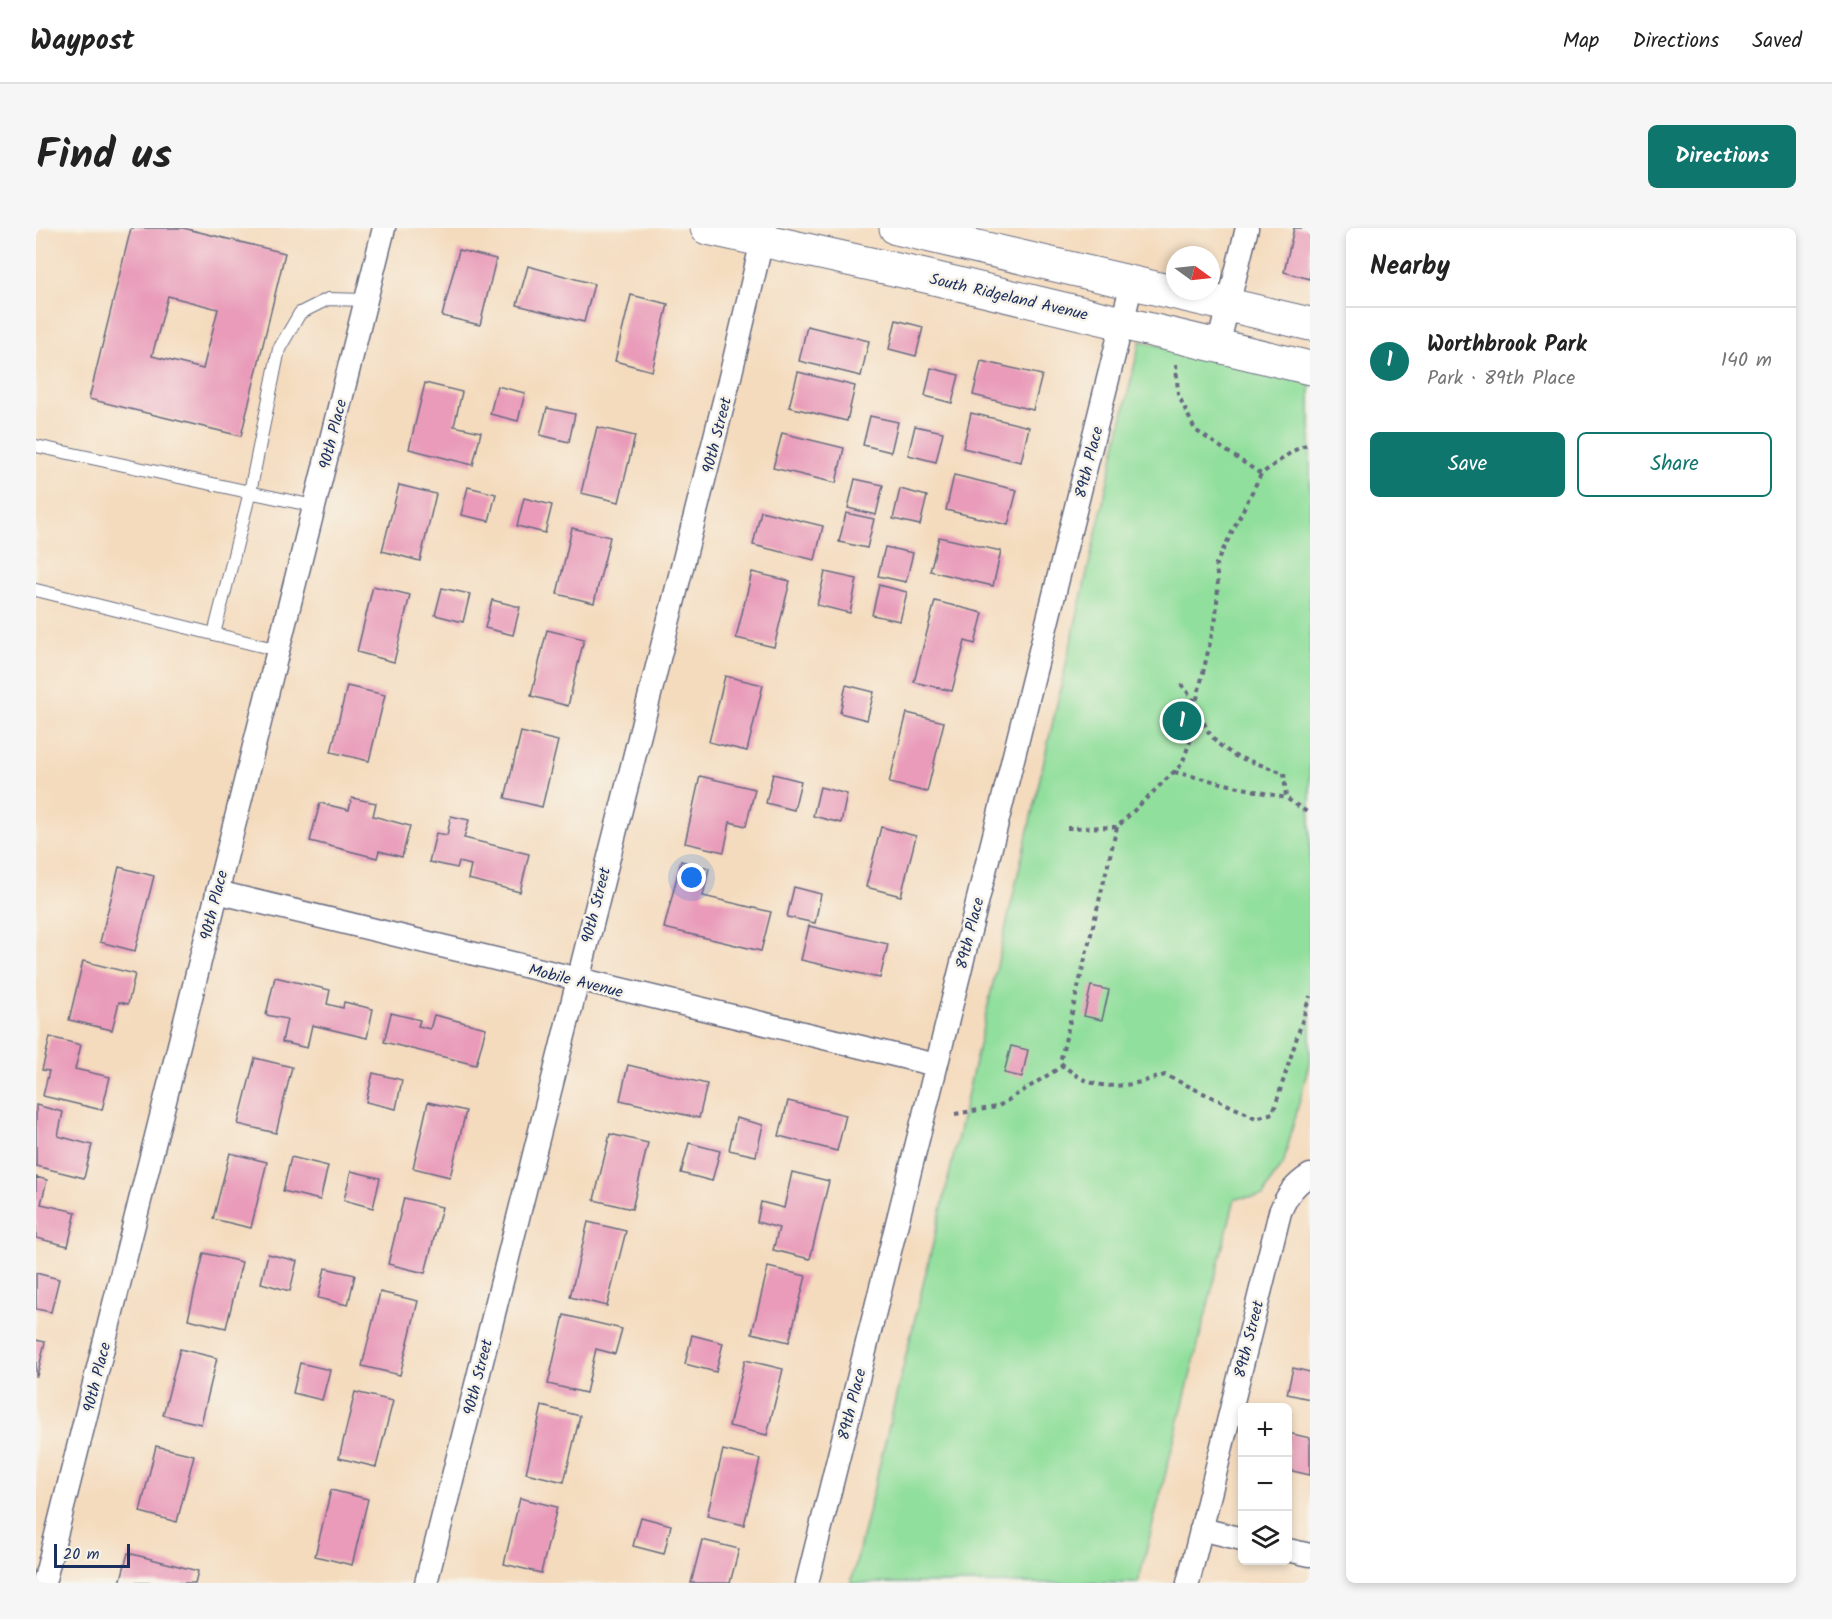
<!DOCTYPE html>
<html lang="en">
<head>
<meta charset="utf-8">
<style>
	body { margin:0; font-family:Kalam,sans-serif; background:#f6f6f6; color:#222 }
	.controls { position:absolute; right:18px; bottom:18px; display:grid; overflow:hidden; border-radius:9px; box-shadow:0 3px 9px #0003 }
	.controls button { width:54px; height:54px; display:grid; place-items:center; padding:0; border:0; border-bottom:2px solid #e0e0e0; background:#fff; color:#222; font:30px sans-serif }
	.compass { position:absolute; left:1130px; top:18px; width:54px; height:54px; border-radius:50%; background:#fff; box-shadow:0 3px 9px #0003; rotate:105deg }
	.scale { position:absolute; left:18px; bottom:15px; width:76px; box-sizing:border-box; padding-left:6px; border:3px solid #1b2f5e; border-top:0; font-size:16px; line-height:21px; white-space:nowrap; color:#1b2f5e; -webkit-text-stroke:4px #f7f3e8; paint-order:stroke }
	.you { position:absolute; left:656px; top:650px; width:21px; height:21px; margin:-15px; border:4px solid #fff; border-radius:50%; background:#1a73e8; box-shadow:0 0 0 9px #1a73e833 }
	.badge { display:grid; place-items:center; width:39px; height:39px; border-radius:50%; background:#0f766e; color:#fff; font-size:20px; font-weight:700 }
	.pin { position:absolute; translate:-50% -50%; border:3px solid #fff; box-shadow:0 2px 6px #0006 }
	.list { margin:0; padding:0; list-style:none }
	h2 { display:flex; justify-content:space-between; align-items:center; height:78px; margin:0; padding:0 24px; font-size:26px }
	h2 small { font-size:20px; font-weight:400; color:#767676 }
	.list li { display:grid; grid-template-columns:39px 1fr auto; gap:18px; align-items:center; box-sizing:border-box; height:108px; padding:0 24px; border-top:2px solid #e0e0e0 }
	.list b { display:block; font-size:22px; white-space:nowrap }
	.list p { margin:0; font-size:20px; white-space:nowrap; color:#767676 }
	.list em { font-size:20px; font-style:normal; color:#767676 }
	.actions { display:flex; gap:12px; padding:18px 24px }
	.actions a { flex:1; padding:14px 0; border:2px solid #0f766e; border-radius:9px; text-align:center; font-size:21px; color:#0f766e }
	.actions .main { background:#0f766e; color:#fff }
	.icon { flex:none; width:33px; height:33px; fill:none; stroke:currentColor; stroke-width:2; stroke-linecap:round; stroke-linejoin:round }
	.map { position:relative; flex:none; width:1274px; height:1355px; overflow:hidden; border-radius:9px }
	header { display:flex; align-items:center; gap:36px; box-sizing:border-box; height:84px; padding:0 30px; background:#fff; border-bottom:2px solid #e0e0e0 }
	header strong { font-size:28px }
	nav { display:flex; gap:33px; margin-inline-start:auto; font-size:21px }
	.intro { display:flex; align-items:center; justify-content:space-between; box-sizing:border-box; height:144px; padding:0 36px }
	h1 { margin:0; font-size:42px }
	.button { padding:15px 27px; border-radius:9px; background:#0f766e; color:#fff; font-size:21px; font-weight:700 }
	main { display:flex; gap:36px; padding:0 36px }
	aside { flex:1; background:#fff; border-radius:9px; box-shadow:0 3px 9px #0003 }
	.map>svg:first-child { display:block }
	.green { fill:#91df9c; stroke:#56877d; stroke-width:1.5 }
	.building { fill:#e99bb9; fill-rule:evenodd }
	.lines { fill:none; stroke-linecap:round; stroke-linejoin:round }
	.lane-casing { stroke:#676b80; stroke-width:14 }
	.street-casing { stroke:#676b80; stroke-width:25 }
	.secondary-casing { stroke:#676b80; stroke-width:35 }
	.path { stroke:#676b80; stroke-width:4; stroke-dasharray:4.5 4.5; stroke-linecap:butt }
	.lane { stroke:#fff; stroke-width:12 }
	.street { stroke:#fff; stroke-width:22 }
	.secondary { stroke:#fff; stroke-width:33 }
	.labels { text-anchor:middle; stroke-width:5; stroke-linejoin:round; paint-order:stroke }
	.street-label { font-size:16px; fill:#1b2f5e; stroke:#f7f3e8 }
</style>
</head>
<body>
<header>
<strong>Waypost</strong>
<nav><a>Map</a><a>Directions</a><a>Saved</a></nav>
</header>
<div class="intro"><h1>Find us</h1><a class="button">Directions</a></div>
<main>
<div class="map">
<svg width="1274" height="1355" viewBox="0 0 1274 1355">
	<rect width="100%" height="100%" fill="#f7f3e8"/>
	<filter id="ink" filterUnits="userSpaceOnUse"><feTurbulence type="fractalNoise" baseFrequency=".0167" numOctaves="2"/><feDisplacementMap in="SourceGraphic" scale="12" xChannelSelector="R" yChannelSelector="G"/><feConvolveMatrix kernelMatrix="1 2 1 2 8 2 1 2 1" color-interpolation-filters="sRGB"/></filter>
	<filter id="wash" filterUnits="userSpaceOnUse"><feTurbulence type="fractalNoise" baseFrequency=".008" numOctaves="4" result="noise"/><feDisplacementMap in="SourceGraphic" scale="24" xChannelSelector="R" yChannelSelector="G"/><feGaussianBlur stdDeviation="1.35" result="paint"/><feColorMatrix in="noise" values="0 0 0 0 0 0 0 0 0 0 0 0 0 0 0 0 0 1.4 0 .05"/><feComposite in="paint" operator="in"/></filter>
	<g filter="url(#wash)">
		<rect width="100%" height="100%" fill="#f4dbbe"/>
		<!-- green -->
		<path class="green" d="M1104,113L1274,154V832L1247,937L1238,948L1227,968L1199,970L1102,1355H815L906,978Z"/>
		<g id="blocks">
			<!-- building -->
			<path class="building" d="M95,0H147L249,25L205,208L53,171ZM132,68L182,81L167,141L116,128Z
				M1258,0H1274V51L1248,44Z
				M423,22L460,31L444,97L406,88Z
				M492,38L558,56L548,94L481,77Z
				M595,67L632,76L616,143L579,133Z
				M860,92L887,99L880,128L853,121Z
				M771,98L833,113L825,148L763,133Z
				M945,133L1006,147L997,182L937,167Z
				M895,140L923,147L916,175L889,168Z
				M762,144L819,158L811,193L753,179Z
				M389,155L426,164L418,198L445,204L437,237L373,221Z
				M461,158L489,165L482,193L454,186Z
				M511,180L539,186L533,214L504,207Z
				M935,185L993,199L985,234L927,220Z
				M834,188L862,194L855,224L827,217Z
				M879,198L907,204L900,234L872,227Z
				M561,199L599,208L583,274L545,265Z
				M746,205L808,220L800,255L737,240Z
				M918,247L981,262L972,297L910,282Z
				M819,251L847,257L840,287L812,280Z
				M363,257L400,266L384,333L346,323Z
				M432,259L460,266L453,293L425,287Z
				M864,261L891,268L884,297L857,291Z
				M488,270L516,277L509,305L481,298Z
				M725,283L787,298L779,332L717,317Z
				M810,285L838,291L831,320L803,314Z
				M536,300L574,309L558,375L521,366Z
				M903,309L965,323L957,358L894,343Z
				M849,319L877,325L870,354L842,348Z
				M716,344L754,353L738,419L700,410Z
				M789,344L821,351L814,385L781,377Z
				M843,357L871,364L864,393L836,387Z
				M337,358L374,367L358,434L321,424Z
				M406,360L434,366L427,394L399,387Z
				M456,372L484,379L477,407L449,400Z
				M899,373L947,385L939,416L929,413L916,463L878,454Z
				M511,402L548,411L532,478L495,468Z
				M689,448L727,457L711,523L673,514Z
				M810,457L838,464L831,492L804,485Z
				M311,458L349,467L333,533L295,524Z
				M871,485L908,494L891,564L853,555Z
				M485,504L522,513L506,579L469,570Z
				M737,546L765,553L758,582L730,575Z
				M664,548L719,561L710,598L694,594L688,624L649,615Z
				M784,559L811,566L805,595L777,588Z
				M316,570L340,575L337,588L374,598L366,629L343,623L341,630L274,613L284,575L313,582Z
				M415,588L433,592L428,610L493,626L484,664L432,651L435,637L423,634L421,640L393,634L400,605L411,607Z
				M845,599L880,608L865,668L830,659Z
				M645,633L673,640L667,668L735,684L725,723L628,700Z
				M83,639L118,648L99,723L64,714Z
				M758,659L785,666L779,695L751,689Z
				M773,698L852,716L844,750L765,732Z
				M47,733L99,746L92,776L83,774L76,802L33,792Z
				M239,749L294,762L291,776L307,780L308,774L337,781L331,810L276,797L271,820L246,814L251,791L230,787Z
				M1055,758L1073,762L1066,792L1048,788Z
				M355,785L384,792L382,798L394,801L398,787L450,800L440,837L348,814Z
				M14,809L45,817L39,841L74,849L66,882L7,868L13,843L6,842Z
				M975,818L992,822L986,849L968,845Z
				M219,830L256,839L240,905L202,896Z
				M592,837L671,856L663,890L584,872Z
				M337,845L366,852L360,881L330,874Z
				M752,873L810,887L801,923L743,908Z
				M392,874L430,883L414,949L377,940Z
				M0,877L27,884L22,908L56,917L48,950L0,938Z
				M700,890L727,897L720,928L693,922Z
				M574,906L612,915L596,981L558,972Z
				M653,915L684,923L676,953L645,945Z
				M194,925L231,934L215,1000L177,991Z
				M255,929L292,938L284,972L247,963Z
				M315,943L344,950L337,980L308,972Z
				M756,944L793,953L774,1031L737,1022L743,1000L721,994L725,974L748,980Z
				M0,949L11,952L5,976L40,984L32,1018L0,1010Z
				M368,970L406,979L389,1045L352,1036Z
				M552,994L590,1003L571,1078L534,1069Z
				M168,1025L206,1034L190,1100L152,1091Z
				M232,1026L261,1033L254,1063L225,1055Z
				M732,1039L770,1048L753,1114L716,1105Z
				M289,1040L319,1047L312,1077L282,1070Z
				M0,1045L23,1051L15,1084L0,1081Z
				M344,1064L382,1073L364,1147L326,1138Z
				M528,1087L586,1101L579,1126L560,1121L550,1165L512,1156Z
				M656,1107L687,1115L680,1144L649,1136Z
				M0,1112L9,1114L1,1148H0Z
				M144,1121L181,1130L165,1196L127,1187Z
				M709,1132L747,1141L731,1207L693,1198Z
				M264,1135L294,1142L286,1172L257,1165Z
				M1257,1140L1274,1144V1171L1251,1166Z
				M319,1164L357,1173L340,1239L303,1230Z
				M506,1178L544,1188L528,1254L490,1245Z
				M1252,1205L1274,1210V1247L1252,1242Z
				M120,1218L158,1227L141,1294L104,1284Z
				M687,1222L724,1231L708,1297L671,1288Z
				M295,1262L332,1271L316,1337L279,1328Z
				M484,1270L521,1279L505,1345L468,1336Z
				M605,1289L635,1297L628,1326L597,1318Z
				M666,1312L703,1321L694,1355H655Z
				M92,1325L162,1343L159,1355H84Z"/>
		</g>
	</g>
	<g filter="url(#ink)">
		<use href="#blocks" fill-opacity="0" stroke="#676b80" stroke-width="1.5"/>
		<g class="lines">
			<defs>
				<path id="lane" d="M0,218L278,278
					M0,362L242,422
					M178,406L214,264L243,121L264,85L292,71L330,72"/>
				<path id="street" d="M1182,118L1211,0
					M181,664L900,837
					M1165,1301L1206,1311
					M1252,1322L1274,1327
					M8,1355L348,0
					M390,1355L694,149L729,0
					M771,1355L1096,55
					M1152,1355L1244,984C1251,967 1258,957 1274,947"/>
				<path id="secondary" d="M671,0L889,48L1274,140
					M860,0L1274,96"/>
			</defs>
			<!-- lane casing -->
			<use href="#lane" class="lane-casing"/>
			<!-- street casing -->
			<use href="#street" class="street-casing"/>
			<!-- secondary casing -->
			<use href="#secondary" class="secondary-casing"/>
			<!-- path -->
			<path class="path" d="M1140,136L1142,166L1159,202L1225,246
				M1145,456L1160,475L1171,502L1182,516L1199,528L1248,545L1250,570L1274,586
				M1138,544L1250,570
				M1081,599L1024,834C1057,867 1088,860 1129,847L1220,890L1237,885L1274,768
				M1031,600L1081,599L1146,536L1158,502L1160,475L1180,389L1182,359L1180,336L1225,246L1257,223L1274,215
				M919,886L961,879L1028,837"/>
			<!-- lane -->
			<use href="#lane" class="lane"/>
			<!-- street -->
			<use href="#street" class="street"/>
			<!-- secondary -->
			<use href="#secondary" class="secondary"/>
		</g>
	</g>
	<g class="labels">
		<!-- street labels -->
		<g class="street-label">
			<text transform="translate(973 68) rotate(13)" y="6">South Ridgeland Avenue</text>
			<text transform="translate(296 206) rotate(-76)" y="6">90th Place</text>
			<text transform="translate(680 207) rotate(-76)" y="6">90th Street</text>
			<text transform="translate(1052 234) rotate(-76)" y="6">89th Place</text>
			<text transform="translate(177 677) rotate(-76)" y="6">90th Place</text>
			<text transform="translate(559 677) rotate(-76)" y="6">90th Street</text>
			<text transform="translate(933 705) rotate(-76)" y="6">89th Place</text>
			<text transform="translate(540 752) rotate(14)" y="6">Mobile Avenue</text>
			<text transform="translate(1212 1111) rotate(-76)" y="6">89th Street</text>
			<text transform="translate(60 1149) rotate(-76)" y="6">90th Place</text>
			<text transform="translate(441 1149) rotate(-76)" y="6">90th Street</text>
			<text transform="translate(815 1176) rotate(-76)" y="6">89th Place</text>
		</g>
	</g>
</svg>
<div class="controls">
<button>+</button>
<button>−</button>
<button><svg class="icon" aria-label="layers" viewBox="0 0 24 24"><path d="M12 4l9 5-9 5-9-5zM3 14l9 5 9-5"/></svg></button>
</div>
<svg class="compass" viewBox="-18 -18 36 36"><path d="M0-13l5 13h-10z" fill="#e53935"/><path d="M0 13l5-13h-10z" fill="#767676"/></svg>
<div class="scale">20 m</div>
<div class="you"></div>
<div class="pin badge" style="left:1146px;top:493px">1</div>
</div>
<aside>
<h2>Nearby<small></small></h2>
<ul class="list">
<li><span class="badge">1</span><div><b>Worthbrook Park</b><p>Park · 89th Place</p></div><em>140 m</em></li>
</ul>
<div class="actions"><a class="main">Save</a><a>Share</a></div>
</aside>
</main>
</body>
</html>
